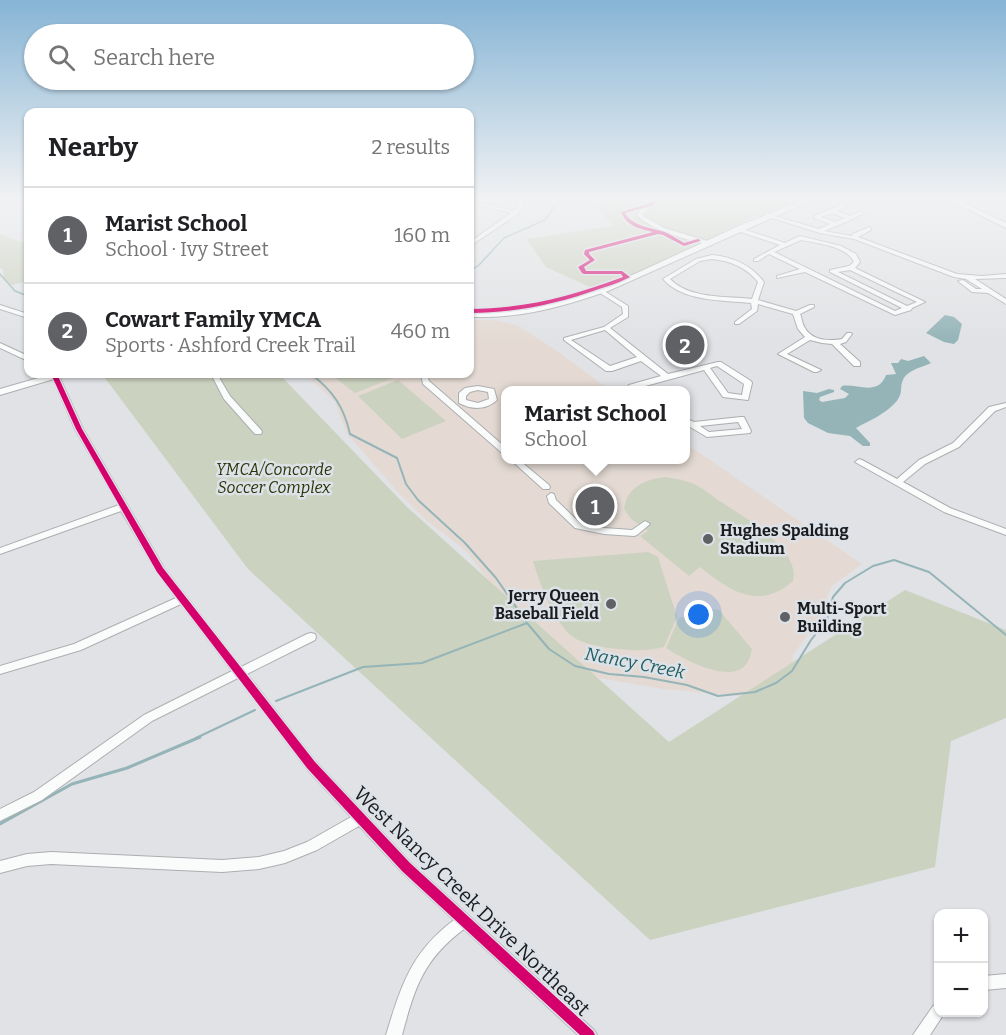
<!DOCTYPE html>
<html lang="en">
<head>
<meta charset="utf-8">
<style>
	body { margin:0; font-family:Bitter,serif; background:#f6f6f6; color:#202124 }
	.controls { position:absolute; right:18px; bottom:18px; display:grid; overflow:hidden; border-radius:12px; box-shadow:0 2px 4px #0004 }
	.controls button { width:54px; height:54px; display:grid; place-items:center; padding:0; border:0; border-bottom:2px solid #e0e0e0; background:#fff; color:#202124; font:30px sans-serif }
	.you { position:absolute; left:699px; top:615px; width:21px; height:21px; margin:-15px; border:4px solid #fff; border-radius:50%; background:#1a73e8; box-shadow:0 0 0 9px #1a73e833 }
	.badge { display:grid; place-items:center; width:39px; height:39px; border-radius:50%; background:#5f6164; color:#fff; font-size:20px; font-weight:700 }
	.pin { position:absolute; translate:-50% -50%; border:3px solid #fff; box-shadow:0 2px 6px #0006 }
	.popup { position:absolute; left:501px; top:386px; width:189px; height:78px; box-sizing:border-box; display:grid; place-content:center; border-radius:12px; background:#fff; filter:drop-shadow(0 2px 4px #0005); font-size:20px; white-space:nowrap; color:#757577 }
	.popup b { font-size:22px; color:#202124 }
	.popup::after { content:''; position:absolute; left:50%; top:100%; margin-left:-12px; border:12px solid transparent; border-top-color:#fff }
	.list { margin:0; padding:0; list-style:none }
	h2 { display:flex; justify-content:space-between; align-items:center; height:78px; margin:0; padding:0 24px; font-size:26px }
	h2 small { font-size:20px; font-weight:400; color:#757577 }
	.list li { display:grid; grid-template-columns:39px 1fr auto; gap:18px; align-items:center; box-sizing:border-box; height:96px; padding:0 24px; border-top:2px solid #e0e0e0 }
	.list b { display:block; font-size:22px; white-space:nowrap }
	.list p { margin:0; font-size:20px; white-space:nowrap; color:#757577 }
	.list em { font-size:20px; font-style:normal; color:#757577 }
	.icon { flex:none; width:33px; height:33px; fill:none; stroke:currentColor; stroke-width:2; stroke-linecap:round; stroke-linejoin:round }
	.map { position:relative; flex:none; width:1006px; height:1035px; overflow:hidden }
	.search { position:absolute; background:#fff; box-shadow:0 2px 4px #0004; left:24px; top:24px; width:450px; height:66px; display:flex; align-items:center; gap:15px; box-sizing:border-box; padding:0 21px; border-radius:33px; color:#757577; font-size:22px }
	.panel { position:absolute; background:#fff; box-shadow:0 2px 4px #0004; left:24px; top:108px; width:450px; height:270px; border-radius:12px }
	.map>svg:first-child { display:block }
	.education { fill:#e4dad3 }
	.green { fill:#ccd2c0 }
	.water { fill:#94b4b8 }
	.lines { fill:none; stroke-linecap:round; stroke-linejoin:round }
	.stream-far2 { stroke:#94b4b8; stroke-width:1.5 }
	.stream-far1 { stroke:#94b4b8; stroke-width:2 }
	.stream { stroke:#94b4b8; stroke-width:3 }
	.minor-casing { stroke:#acaeb0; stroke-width:2 }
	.major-casing { stroke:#acaeb0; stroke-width:2 }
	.minor { fill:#fafbfb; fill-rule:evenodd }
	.major { fill:#fafbfb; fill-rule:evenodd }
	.cycleway-casing { stroke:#dde2e8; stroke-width:3 }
	.cycleway { fill:#d6006c; fill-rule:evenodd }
	.poi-dot { fill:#5f6164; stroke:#dde2e8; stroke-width:2 }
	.labels { text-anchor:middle; stroke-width:5; stroke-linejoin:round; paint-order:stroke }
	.park-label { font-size:16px; font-style:italic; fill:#2d3307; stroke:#dde2e8 }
	.poi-label { font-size:16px; font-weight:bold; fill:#1a1c1e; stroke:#dde2e8; text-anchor:start }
	.water-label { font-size:18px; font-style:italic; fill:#206063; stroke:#dde2e8 }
	.near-street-label { font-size:20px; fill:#1a1c1e; stroke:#dde2e8 }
</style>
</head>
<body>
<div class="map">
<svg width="1006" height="1035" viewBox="0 0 1006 1035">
	<rect width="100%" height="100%" fill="#e0e2e5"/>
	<!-- education -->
	<path class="education" d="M470,320H493L517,325L557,351L610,390H505V460H685V443L862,564L832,586L817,622L793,655L791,678L749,697L663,689L558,671L467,552L425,519L399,493L347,434L335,402L305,374H470Z"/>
	<!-- green -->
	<path class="green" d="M606,198H804L749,219L670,259L594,289L546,267L526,239L613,226L589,200Z
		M0,234L21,242L28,241V281L12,285L4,280L3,269L0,268Z
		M102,374H279L407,507L669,742L905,590L1006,630V718L951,741L935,867L650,940L248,569Z
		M330,374H403L355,393Z
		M398,380L446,421L402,439L358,396Z
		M666,477C675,479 685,480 694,484C703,488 712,496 721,502C744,517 801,549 793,581C759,611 730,591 700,567L689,576L640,536L648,531L631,519L624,509C627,487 645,479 666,477Z
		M648,552L658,557L677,617L664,647C648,651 635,651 618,649C605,648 590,645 578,640C557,631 539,582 533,561Z
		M712,609L719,610L752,649C751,653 750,659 747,663C732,686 683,659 666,648L679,618Z"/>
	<!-- water -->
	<path class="water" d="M945,315L954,317L962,324L958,340L954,344L944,342L926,333Z
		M924,356L931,363C923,367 907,370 903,380C899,389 904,392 896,402C884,415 870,420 856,428L870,443V446H863L850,436L828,433L808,423L804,418L803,391L817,393L829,389L834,390V392L820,397L819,400L822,402L845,398L849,394L840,389L842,386C856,383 878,397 886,375L896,374L891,363H898L901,359L908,361Z"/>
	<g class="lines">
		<!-- stream-far2 -->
		<path class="stream-far2" d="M470,271L479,265L504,238L545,220L560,198
			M0,274L15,291L28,296"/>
		<!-- stream-far1 -->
		<path class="stream-far1" d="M311,374C333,391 344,407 350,434L397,458L406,484L418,500L465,543L496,578L527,623L549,649L575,666L609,674L644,677L687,685L718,696L755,692L776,683L792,671L811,640L827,620L833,597L845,583L873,566L894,560L929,572L1006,635
			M276,701L363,667L422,663L527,623
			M196,738L255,710"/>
		<!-- stream -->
		<path class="stream" d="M0,824L72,784L127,768L200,737"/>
		<defs>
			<path id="minor" d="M517,198H522L525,204L518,214L470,246V242L511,213L470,203V201L514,211L519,204Z
				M662,198H669L649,208L643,214V216L664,228L711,242V244C696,244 643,227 637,214L645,206Z
				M843,204L848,205L837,211L850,216L861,211L864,213L853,219L824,231L852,236L853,234L869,227L871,228V230L858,237L957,274L982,276L1006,274V278L975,279L1006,299V304L988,293L972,292L958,281L963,280L976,289H982L966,279L954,277L854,239L820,233L763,215L768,214L819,229L830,224L814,218V216ZM832,213L845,218L835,222L821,217Z
				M737,227L785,243L800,236L841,246L856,254L860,262L855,268L925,302L912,308L911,310L895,315L805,272L777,278V276L800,269L769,254L758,261H754V259L780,245L735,230V228ZM801,240C816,243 847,246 854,262L849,266L830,270V272L902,308L895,311L774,252ZM850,270L917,302L907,306L838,272Z
				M712,255C734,257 751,265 764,282L758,300L796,311L810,305H814V307L800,314C802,318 802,324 805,328C812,341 830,341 842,339L847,333H851L852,334L846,342L840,344L860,362V366H854L832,344L822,343L810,340L787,354L821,370L817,372H814L778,354L805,337L798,329L793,314L758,304L757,311L739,324H735V322L752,309L751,303C723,300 683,302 663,279L696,259ZM712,259C731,261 746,267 758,282L752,299C726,296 689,299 670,279L700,261Z
				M597,289H601L628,306V317L610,328L668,374L718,362H721L751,381L752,383L748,400L723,397L704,370L638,388L640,390H633L628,387L629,385L661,376L641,361L612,371H606L564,340V338L604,327L623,314L622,307L597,291ZM605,330L637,357L610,366L571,340ZM717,366L744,384L742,395L728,393L710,368Z
				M0,305L28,314V318L0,309Z
				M0,343L28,356V361L0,348Z
				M51,374H58L83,429L164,568L241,667L307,634L311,633L315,634L316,637L315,640L247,674L315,761L411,863L594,1030L597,1035H578L464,929C423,960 415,987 402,1035H386C401,986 411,952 454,920L401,871L359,826L317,850L285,863L259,869L222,872L51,864L27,866L0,873V861L27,854L51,852L222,860L259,857L284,851L307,842L351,817L307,769L238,678L152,721L42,800L0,821V809L34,792L144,715L232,671L181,604L81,650L0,674V666L74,644L176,598L157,572L121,511L0,554V548L119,505L75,429Z
				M211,374H217L230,396L261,430L262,432L261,434H255L224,399Z
				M421,374H427L429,381L505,447V453H502L423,384Z
				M478,386L494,389L497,400C486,410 472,410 459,403V393L465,388ZM478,390L488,392L489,399L478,403L466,400V396L470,392Z
				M1006,403V407L995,411L959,447L925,464L903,482L950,508L1006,529V535L944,512L855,462L859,459L862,460L897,479L919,460L953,443L989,407Z
				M741,417H744L751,431L750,433L707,437L685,424V418L694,422ZM738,422L742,429L709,432L700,426Z
				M511,460H519L549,485L550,487L549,489H543Z
				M551,493L554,494L556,500L581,524L604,528L632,530L645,521L650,524L637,535L634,536L604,534L575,528L549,503L547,496Z
				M1006,974V988L984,990V976Z
				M938,1004V1012H945L930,1035H913L933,1006Z"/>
			<path id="major" d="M808,198H817L608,291C558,308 523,318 470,317V311L525,310L567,300L637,273L741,225Z
				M945,198H954L1006,223V228Z
				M52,374H66L64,376L0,395V389Z"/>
		</defs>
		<!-- minor casing -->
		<use href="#minor" class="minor-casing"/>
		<!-- major casing -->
		<use href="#major" class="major-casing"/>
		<!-- minor -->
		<use href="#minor" class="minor"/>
		<!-- major -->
		<use href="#major" class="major"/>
		<defs>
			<path id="cycleway" d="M658,198H663L651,206L625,213C634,228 653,227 667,233C673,236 679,240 684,243L698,239L700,240V241L684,246L663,235L658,234L589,252V254L595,260L584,267L586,271H622L630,277C621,282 609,286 599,289C557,304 514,313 470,313V309C528,308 569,297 623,277L621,274H584L582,273L578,267L590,260L584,254L585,250L653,232C640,229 626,226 621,212L647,204Z
				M51,374H57L82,429L163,568L315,762L410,863L593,1031L595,1035H580L402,871L307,768L157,572L76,429Z"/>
		</defs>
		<!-- cycleway casing -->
		<use href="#cycleway" class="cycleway-casing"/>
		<!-- cycleway -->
		<use href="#cycleway" class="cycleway"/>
	</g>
	<!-- sky -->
	<linearGradient id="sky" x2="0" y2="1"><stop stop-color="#86b4d5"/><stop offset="0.58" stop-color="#f1f2f3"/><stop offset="1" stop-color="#f1f2f3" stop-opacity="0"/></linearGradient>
	<rect width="1006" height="343" fill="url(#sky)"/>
	<!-- markers -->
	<g class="poi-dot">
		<circle cx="708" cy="539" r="6"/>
		<circle cx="611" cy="604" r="6"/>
		<circle cx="785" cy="617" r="6"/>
	</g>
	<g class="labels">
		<!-- park labels -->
		<g class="park-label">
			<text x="274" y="475">YMCA/Concorde<tspan x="274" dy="18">Soccer Complex</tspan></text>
		</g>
		<!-- poi labels -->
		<g class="poi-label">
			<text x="720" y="536">Hughes Spalding<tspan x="720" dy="18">Stadium</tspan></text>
			<text x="599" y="601" text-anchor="end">Jerry Queen<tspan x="599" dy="18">Baseball Field</tspan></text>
			<text x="797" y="614">Multi-Sport<tspan x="797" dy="18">Building</tspan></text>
		</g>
		<!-- water labels -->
		<g class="water-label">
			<text transform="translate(635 663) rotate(11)" y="6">Nancy Creek</text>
		</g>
		<!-- near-street labels -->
		<g class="near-street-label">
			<text transform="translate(472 901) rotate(44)" y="7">West Nancy Creek Drive Northeast</text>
		</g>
	</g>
</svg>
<div class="controls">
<button>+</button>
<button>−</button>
</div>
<div class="you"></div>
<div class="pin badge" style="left:595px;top:506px">1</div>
<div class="popup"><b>Marist School</b>School</div>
<div class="pin badge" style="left:685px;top:345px">2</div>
<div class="search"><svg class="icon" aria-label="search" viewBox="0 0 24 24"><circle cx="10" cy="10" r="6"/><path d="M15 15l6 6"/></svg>Search here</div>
<section class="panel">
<h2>Nearby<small>2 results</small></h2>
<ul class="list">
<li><span class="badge">1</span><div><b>Marist School</b><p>School · Ivy Street</p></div><em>160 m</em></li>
<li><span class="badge">2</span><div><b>Cowart Family YMCA</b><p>Sports · Ashford Creek Trail</p></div><em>460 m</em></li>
</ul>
</section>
</div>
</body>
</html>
